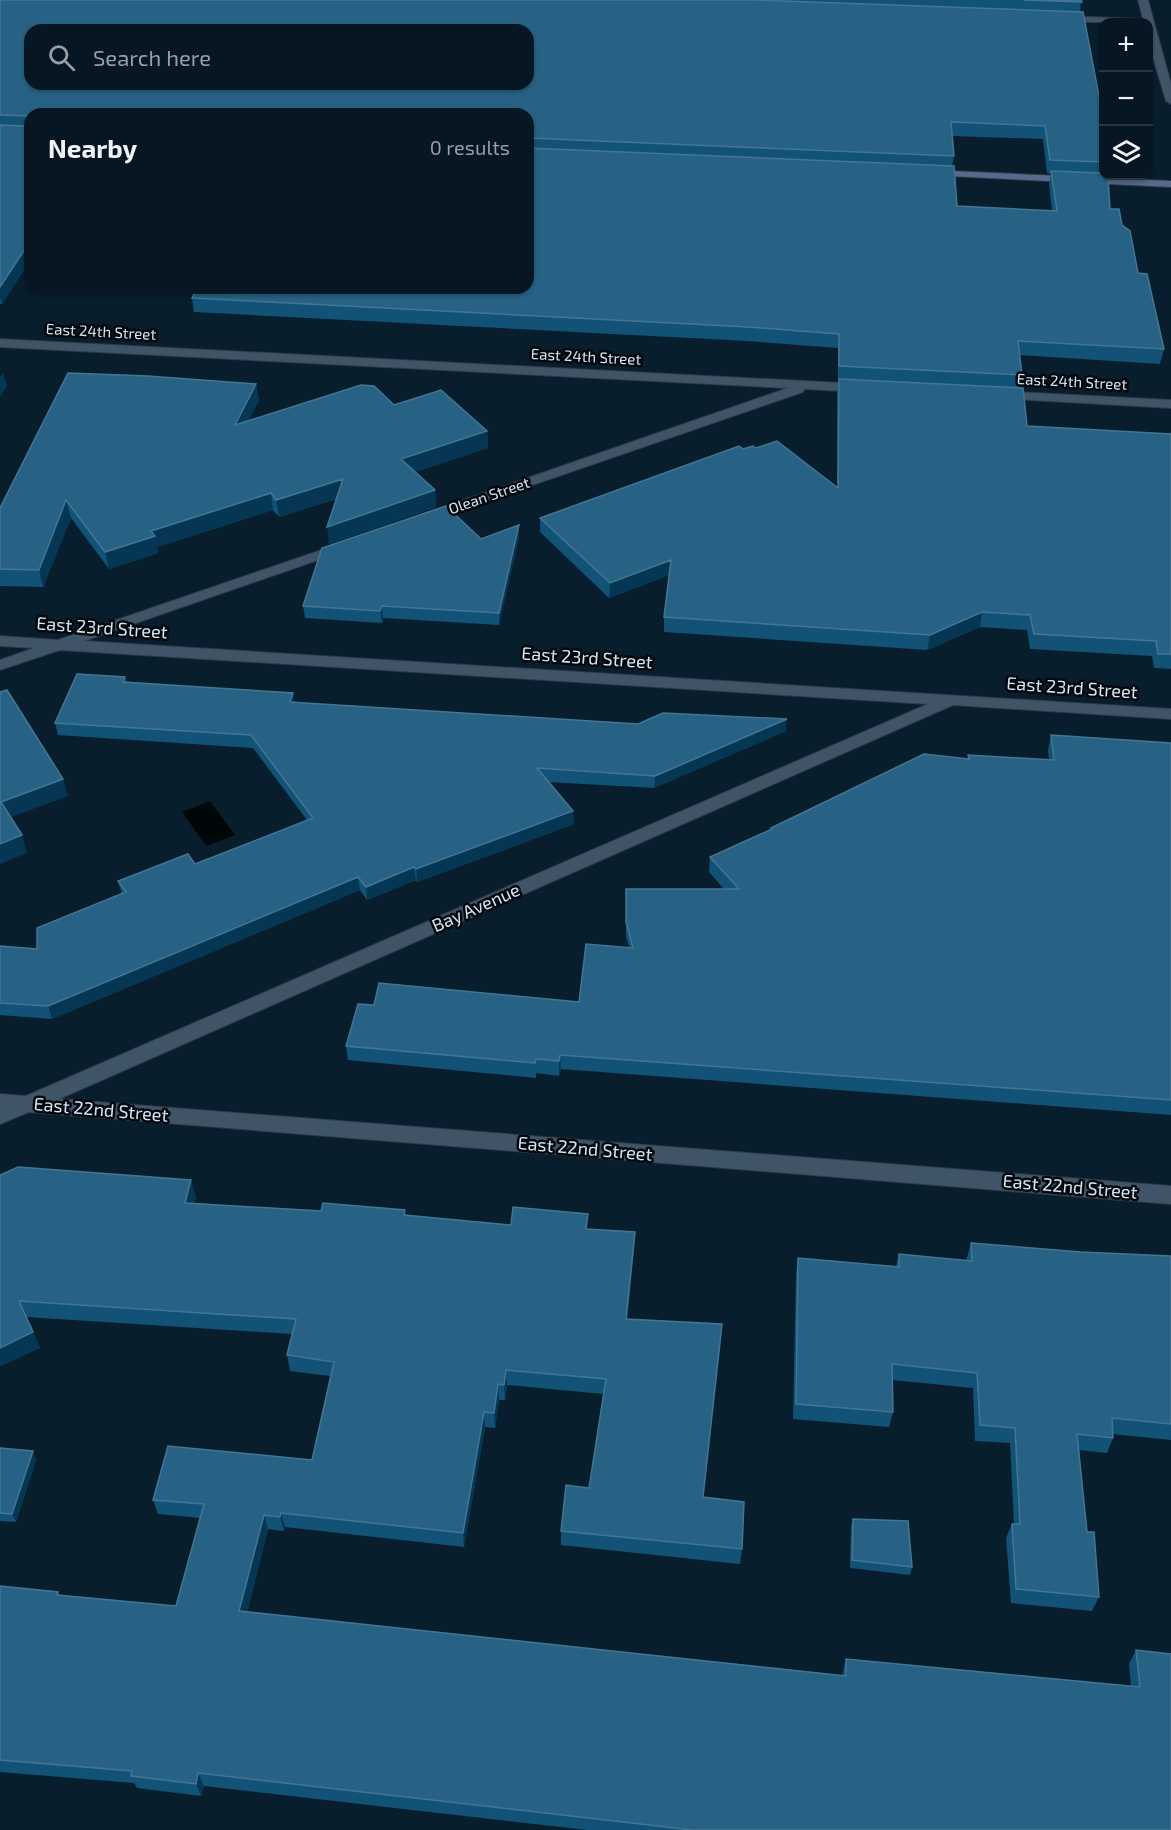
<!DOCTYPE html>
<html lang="en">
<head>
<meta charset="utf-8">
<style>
	body { margin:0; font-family:"Exo 2",sans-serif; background:#14232f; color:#f1f3f6 }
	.controls { position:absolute; right:18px; top:18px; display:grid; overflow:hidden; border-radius:12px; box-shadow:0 2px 4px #0004 }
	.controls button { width:54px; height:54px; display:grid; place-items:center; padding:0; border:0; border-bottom:2px solid #273540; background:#061622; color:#f1f3f6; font:30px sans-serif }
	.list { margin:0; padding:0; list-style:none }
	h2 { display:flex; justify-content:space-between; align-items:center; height:78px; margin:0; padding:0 24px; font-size:26px }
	h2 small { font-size:20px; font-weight:400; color:#989fa5 }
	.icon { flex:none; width:33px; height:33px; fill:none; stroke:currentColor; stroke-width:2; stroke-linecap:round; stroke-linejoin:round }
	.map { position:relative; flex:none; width:1171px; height:1830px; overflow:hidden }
	.search { position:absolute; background:#061622; box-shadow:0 2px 4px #0004; left:24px; top:24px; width:510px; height:66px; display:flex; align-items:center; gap:15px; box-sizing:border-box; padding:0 21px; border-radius:18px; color:#989fa5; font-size:22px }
	.panel { position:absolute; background:#061622; box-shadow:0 2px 4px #0004; left:24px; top:108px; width:510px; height:186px; border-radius:18px }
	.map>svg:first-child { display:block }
	.water { fill:#000708 }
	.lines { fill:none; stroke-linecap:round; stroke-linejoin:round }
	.minor-casing { stroke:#2f3845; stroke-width:2 }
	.secondary-casing { stroke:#2f3845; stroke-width:2 }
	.minor { fill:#3f5567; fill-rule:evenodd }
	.secondary { fill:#59698d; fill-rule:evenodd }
	.wall { fill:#125277; fill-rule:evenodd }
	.shaded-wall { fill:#053754 }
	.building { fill:#276284; stroke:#437695; stroke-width:1.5; fill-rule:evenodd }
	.labels { text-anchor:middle; stroke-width:5; stroke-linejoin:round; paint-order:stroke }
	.far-street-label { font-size:15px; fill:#d7e5ef; stroke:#02070e }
	.street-label { font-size:18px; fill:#d7e5ef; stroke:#02070e }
</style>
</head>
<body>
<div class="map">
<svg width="1171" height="1830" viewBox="0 0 1171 1830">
	<rect width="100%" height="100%" fill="#081e2d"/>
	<!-- water -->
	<path class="water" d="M210,801L235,835L206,846L182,812Z"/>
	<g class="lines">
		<defs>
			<path id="minor" d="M1138,0H1148L1171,84V104L1166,101L1148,41V22H1060L1055,19L1060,16L1143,19Z
				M0,339L861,384L868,388L861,392L804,389L803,392L428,521L423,520L421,517L423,514L788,388L0,347Z
				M999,391L1171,400V408L994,398L992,395Z
				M342,543L347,544L349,547L347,550L84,641L1171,709V719L953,705L59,1099L1171,1186V1204L29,1112L0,1124V1094L26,1096L928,704L60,650L0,670V660L34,648L0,646V636L58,640Z"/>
			<path id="secondary" d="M931,170L1171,181V187L927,175L925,173Z"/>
		</defs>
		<!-- minor casing -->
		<use href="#minor" class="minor-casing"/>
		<!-- secondary casing -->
		<use href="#secondary" class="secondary-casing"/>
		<!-- minor -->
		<use href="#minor" class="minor"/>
		<!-- secondary -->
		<use href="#secondary" class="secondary"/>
	</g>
	<!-- wall -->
	<path class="wall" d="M0,0H1081L1080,12L1104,126V176L1110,209L1122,225L1164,349L1160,364L1019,355L1022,375L1019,388L1027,426L1171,434V669L1154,668L1152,656L1030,649L1027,630L980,627L927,650L664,632V617L669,575L609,598L540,532V518L743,449L756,448L837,487V393L839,380H838V348L747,341L194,312L192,298L528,288V114H30V261L2,304H0ZM952,136L1043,139L1047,173L1051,174L1049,184L1052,211L957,206L952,166L954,156Z
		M256,384L259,401L248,420L394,405L487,431L488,448L415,472L435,490L436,507L329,544L336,499L279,517L273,510L157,547L158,553L109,569L71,518L43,587L0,586V508Z
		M519,525V537L499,625L383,618L382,623L305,618L303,606L481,539Z
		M125,677L127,682L293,693L294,703L638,724L786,731L654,788L548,782L574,824L417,882L416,880L367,900L360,890L52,1019L0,1015V946L37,949L122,894L118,881L195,864L307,820L253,748L58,735L55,723Z
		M1051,735L1171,743V1115L561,1069L559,1076L536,1073V1078L348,1060L346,1046L374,1005L579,1002L629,947L626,937V889H724L709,872L710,857L770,830L771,828L968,759V755L1049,760L1048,750Z
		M0,1175L196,1197L194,1203L321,1211L405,1210V1215L511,1225L635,1232L634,1248L627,1320L703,1497L742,1549L740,1564L561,1545V1531L589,1488L603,1394L507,1385L505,1400H499L495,1428L485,1427L464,1547L285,1527L284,1531L268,1529L247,1612L842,1675L846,1659L1131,1686L1129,1664L1136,1650L1171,1830H587L204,1786L201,1796L137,1788L134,1783L0,1772V1586L58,1592L60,1596L176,1606L200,1518L158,1514L153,1500L312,1460L330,1376L290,1371L287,1355L292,1334L26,1317L40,1348L0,1366Z
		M971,1243L1081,1252L1171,1256V1440L1113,1434V1438L1107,1453L1079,1450L1087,1532L1099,1597L1092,1611L1011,1603L1006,1538L1012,1524H1014L1010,1443L975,1441L973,1388L892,1380L893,1412L889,1427L793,1419L796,1274L798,1258L896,1266L899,1254L966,1261Z
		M0,1448L36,1460L16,1522L0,1521Z
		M853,1519L912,1567L910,1575L850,1568L851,1527Z"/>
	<!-- shaded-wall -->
	<path class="shaded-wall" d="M27,246L30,261L2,304L0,297V287Z
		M3,372L7,386L0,397V377Z
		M256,384L259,401L237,441L235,425Z
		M487,431L488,448L403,476L401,459Z
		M343,479L344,496L279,517L276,500Z
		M435,490L436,507L329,544L327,527Z
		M271,493L273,510L157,547L158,553L109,569L105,552L151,531Z
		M66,500L71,518L43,587L39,570Z
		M519,525V537L499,625V613Z
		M671,560L670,575L609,598L610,583Z
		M382,606L383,618L382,623L380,611Z
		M982,612L980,627L927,650L930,635Z
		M293,693L295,705L290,702Z
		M787,719L786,731L654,788L655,776Z
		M63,779L68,796L6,819L1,802Z
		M573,811L574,824L417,882L416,869Z
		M22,835L27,853L0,864V844Z
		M414,867L416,880L367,900L366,887Z
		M358,877L360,890L52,1019L48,1006Z
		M560,1055L561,1069L559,1076V1061Z
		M191,1180L196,1197L190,1219L185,1203Z
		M635,1232L634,1248L626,1335V1319Z
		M33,1332L40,1348L0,1366V1348Z
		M506,1370L507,1385L505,1400L504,1385Z
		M498,1384L499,1400L495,1428L494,1413Z
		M484,1412L485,1427L464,1547L463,1533Z
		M33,1451L36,1460L16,1522L12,1514Z
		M281,1513L285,1527L284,1531L280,1517Z
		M264,1515L268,1529L244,1625L239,1611Z
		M198,1773L204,1786L201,1796L196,1784Z"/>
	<!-- building -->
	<path class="building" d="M0,0H756L1083,12L1102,112L1104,126V162L1050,160L1045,126L951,122L954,156L528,138V114H30V246H27L0,287V125L27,126L29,124L27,116L0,115ZM30,30H528V84H30Z
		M1024,0H1081L1082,2Z
		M528,148L954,166L957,206L1057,211L1051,171L1104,173V176H1108L1110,209H1119L1122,225L1130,231L1138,273L1147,274L1164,349L1018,341L1022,375L839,366V334L748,327L192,298L197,288H528Z
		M68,373L148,376L256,384L235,425L361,385L374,386L394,405L441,390L487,431L401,459L435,490L327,527L343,479L276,500L271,493L151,531L155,536L105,552L66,500L39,570L0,569V508Z
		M839,379L1023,388L1027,426L1171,434V654H1158L1156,641L1034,634L1030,615L982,612L930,635L664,617L671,560L610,583L540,518L739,446L743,449L753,446L756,448L777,441L838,488Z
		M446,506L481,539L519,525L499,613L382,606L380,611L303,606L322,548Z
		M77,674L125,677L123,682L293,693L290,702L638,724L663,713L787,719L655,776L537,768L573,811L416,869L414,867L366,887L358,877L48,1006L0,1003V946L37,949V928L126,892L118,881L188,854L195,864L313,818L251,735L55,723Z
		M7,690L63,779L1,802L22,835L0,844V692Z
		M1051,735L1171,743V1100L560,1055L559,1061L536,1059L535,1063L346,1046L358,1004L374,1005L379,983L579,1002L586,944L633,948L626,922V889H739L710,857L772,829L771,828L924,754L969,759L968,755L1054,760Z
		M18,1167L191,1180L185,1203L321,1211L323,1203L405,1210L404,1215L511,1225L513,1207L588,1214L586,1229L635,1232L626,1319L722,1324L703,1497L744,1502L742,1549L561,1531L566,1485L589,1488L606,1379L506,1370L504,1385L498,1384L494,1413L484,1412L463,1533L281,1513L280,1517L264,1515L239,1611L846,1676V1659L1140,1687L1136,1650L1171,1654V1830H692L198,1773L196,1784L131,1776L132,1771L0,1760V1586L58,1592L57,1595L176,1606L204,1504L153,1500L168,1446L312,1460L334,1362L287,1355L296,1319L19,1301L33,1332L0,1348V1175Z
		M971,1243L1081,1252L1171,1256V1424L1112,1418L1113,1438L1077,1434L1087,1532H1094L1099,1597L1016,1589L1012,1524H1020L1015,1428L980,1425L977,1373L892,1364L893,1412L796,1404L798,1258L899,1267V1254L972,1261Z
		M0,1448L33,1451L12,1514L0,1513Z
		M853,1519L908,1521L912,1567L852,1560Z"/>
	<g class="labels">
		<!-- far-street labels -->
		<g class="far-street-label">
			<text transform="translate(101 332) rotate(3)" y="5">East 24th Street</text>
			<text transform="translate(586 357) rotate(3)" y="5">East 24th Street</text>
			<text transform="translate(1072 382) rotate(3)" y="5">East 24th Street</text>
			<text transform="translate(489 496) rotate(-19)" y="5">Olean Street</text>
		</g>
		<!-- street labels -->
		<g class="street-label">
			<text transform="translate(102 628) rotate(4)" y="6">East 23rd Street</text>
			<text transform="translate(587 658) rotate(4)" y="6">East 23rd Street</text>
			<text transform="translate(1072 688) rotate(4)" y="6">East 23rd Street</text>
			<text transform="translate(476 908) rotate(-24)" y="6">Bay Avenue</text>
			<text transform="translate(101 1110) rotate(5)" y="6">East 22nd Street</text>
			<text transform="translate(585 1149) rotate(5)" y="6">East 22nd Street</text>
			<text transform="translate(1070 1187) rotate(5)" y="6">East 22nd Street</text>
		</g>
	</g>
</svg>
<div class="controls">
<button>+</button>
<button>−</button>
<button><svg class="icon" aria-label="layers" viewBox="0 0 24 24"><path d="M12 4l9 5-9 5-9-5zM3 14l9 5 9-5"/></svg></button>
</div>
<div class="search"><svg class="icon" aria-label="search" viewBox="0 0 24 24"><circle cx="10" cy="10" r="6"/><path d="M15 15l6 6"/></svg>Search here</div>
<section class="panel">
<h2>Nearby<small>0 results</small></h2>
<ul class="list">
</ul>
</section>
</div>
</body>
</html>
